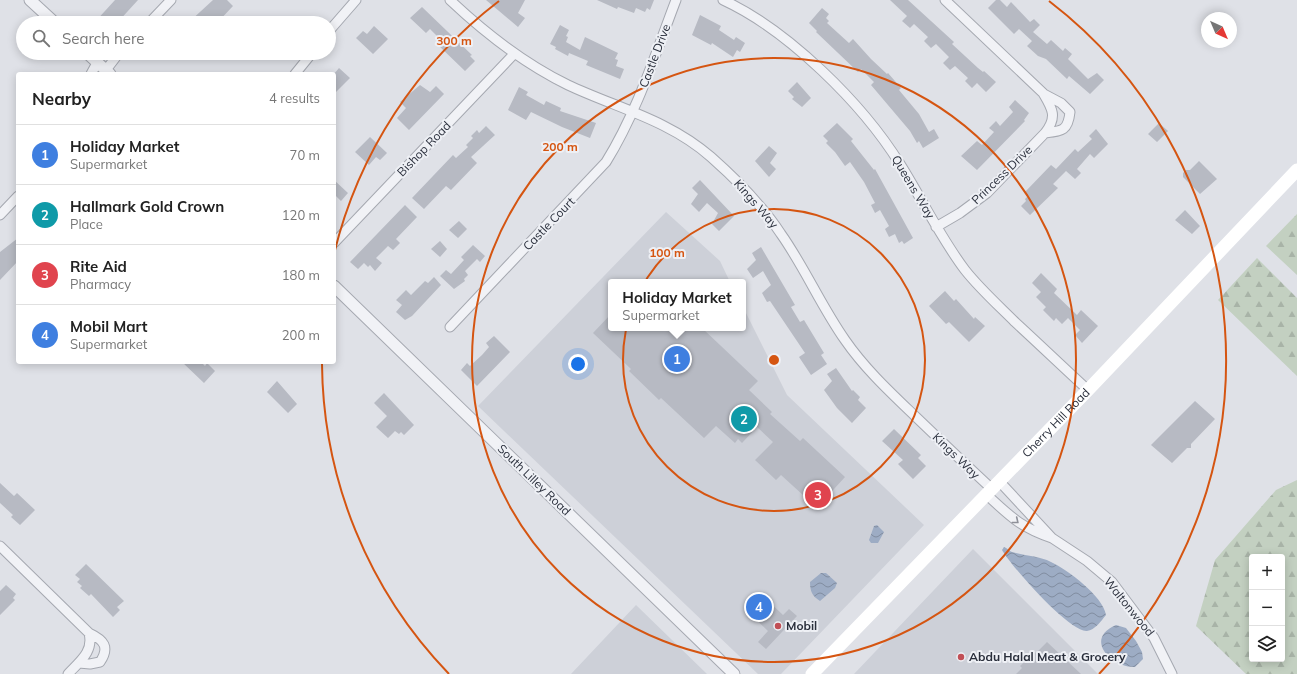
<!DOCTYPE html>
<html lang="en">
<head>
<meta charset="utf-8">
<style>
	body { margin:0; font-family:Mulish,sans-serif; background:#f2f2f2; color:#222 }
	.controls { position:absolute; right:12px; bottom:12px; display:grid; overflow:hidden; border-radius:4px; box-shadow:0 2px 10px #0003 }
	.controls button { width:36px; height:36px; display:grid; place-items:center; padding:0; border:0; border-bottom:1px solid #e0e0e0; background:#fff; color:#222; font:20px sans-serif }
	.compass { position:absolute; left:1201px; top:12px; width:36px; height:36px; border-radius:50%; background:#fff; box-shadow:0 2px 10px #0003; rotate:136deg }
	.you { position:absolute; left:578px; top:364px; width:14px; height:14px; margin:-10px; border:3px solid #fff; border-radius:50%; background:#1a73e8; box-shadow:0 0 0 6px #1a73e833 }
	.badge { display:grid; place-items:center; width:26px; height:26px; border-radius:50%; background:#1a73e8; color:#fff; font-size:13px; font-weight:700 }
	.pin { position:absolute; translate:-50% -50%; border:2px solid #fff; box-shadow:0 1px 4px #0006 }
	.popup { position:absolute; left:608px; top:279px; width:138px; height:52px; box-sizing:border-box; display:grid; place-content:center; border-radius:4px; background:#fff; filter:drop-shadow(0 1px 3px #0005); font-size:13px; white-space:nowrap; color:#767676 }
	.popup b { font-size:15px; color:#222 }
	.popup::after { content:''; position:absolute; left:50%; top:100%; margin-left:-8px; border:8px solid transparent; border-top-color:#fff }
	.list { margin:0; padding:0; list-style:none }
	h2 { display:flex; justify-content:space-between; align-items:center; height:52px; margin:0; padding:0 16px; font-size:17px }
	h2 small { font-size:13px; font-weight:400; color:#767676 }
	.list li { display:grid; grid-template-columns:26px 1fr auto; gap:12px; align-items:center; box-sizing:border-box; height:60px; padding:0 16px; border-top:1px solid #e0e0e0 }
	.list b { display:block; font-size:15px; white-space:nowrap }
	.list p { margin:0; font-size:13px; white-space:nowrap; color:#767676 }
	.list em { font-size:13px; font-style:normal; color:#767676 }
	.icon { flex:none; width:22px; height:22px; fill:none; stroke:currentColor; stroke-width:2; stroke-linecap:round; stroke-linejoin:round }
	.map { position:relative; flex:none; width:1297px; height:674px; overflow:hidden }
	.search { position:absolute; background:#fff; box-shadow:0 2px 10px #0003; left:16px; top:16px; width:320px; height:44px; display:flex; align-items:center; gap:10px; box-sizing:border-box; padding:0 14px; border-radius:22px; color:#767676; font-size:15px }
	.panel { position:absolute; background:#fff; box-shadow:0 2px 10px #0003; left:16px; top:72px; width:320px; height:292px; border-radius:4px }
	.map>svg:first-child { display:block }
	.built { fill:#cdd0d8 }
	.forest { fill:url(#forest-firs); fill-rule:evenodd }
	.water { fill:url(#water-waves) }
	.building { fill:#b7bac3 }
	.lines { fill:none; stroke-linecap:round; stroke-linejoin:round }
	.minor-casing { stroke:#a5a8b0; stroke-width:11 }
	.tertiary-casing { stroke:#a5a8b0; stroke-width:13 }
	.minor { stroke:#f1f2f6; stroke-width:9 }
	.tertiary { stroke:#f1f2f6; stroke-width:11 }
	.secondary { stroke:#fff; stroke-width:13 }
	.oneway { stroke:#8e9099 }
	.ring { fill:none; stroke:#d55511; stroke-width:2 }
	.poi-dot { fill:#c14f56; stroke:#eef0f5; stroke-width:1.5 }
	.labels { text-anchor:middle; stroke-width:4; stroke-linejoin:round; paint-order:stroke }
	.street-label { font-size:12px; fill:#2a2f3c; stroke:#eef0f5 }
	.poi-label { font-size:12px; font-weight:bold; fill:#2a2f3c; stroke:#eef0f5; text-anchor:start }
	.centre { fill:#d55511; stroke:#eef0f5; stroke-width:2 }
	.ring-label { font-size:12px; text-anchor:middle; font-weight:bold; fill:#d55511; stroke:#eef0f5; stroke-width:4; stroke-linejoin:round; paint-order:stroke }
</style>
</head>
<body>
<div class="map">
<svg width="1297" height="674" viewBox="0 0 1297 674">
	<defs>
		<pattern id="forest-firs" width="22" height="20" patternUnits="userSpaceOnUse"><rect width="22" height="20" fill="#c3d0c1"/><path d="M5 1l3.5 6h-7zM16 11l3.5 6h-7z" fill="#a8b3a7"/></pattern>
		<pattern id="water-waves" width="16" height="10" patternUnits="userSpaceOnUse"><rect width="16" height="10" fill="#9dacc4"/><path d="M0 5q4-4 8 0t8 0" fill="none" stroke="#808ca0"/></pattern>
	</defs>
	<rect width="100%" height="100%" fill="#dfe1e7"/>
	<!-- built -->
	<path class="built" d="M666,212L720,261L730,282H611V328H743V307L787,395L924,525L781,674H758L478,406Z
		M973,549L1098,674H854Z
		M636,605L707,674H571Z"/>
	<!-- forest -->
	<path class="forest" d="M1297,214V275L1266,246Z
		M1257,258L1297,298V376L1218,300Z
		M1297,480V674H1246L1196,626L1215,560L1276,490ZM1252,557H1282V659H1252Z"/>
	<!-- water -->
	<path class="water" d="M877,525L884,532L878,543H871L869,540L874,526Z
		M1004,547C1007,548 1009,551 1012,552C1025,556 1039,556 1051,562C1068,570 1103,596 1106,615C1101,621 1095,630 1087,631C1070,633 1011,566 1002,550Z
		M821,573H826L837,583L835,588L820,601C812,596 810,591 810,582Z
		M1116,625L1126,628L1136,641L1142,652L1143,659L1135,667C1112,668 1083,639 1116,625Z"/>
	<!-- building -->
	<path class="building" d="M115,0H138L117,23H94Z
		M213,0H227L233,6L217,23H188Z
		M486,0H525L518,13L525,18L518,27Z
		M597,0H654L650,10L647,8L645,12L636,8L634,13L618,7L617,9Z
		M890,0H908L954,42L952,44L978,68L983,72L984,71L996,82L986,92L977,83L972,88L965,81L968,78L955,66L950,70L943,63L949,57L936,44L931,48L924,41L928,37L914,24L910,28L902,21L907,16Z
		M996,0H1000L1007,7L1011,2L1030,22L1034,19L1040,25L1033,32L1047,44L1051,40L1063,51L1065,48L1072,54L1068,59L1088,79L1097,73L1104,80L1090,94L1069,76L1067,79L1046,59L1038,56L1027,46L1032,41L1019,29L1014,34L988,8Z
		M422,7L472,55L470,56L475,61L465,71L437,44L441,40L430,29L426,33L410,18Z
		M822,8L829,14L826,18L829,21L827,23L849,43L853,39L871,59L887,74L888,73L901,88L899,90L919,114L929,132L934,129L939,138L923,148L919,141L917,143L910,131L871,85L874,82L861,69L858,72L816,32L817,31L809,23Z
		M700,15L721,26L719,30L734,40L736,37L745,43L740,52L737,50L733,57L712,43L711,45L692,35Z
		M560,25L569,30L566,36L568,37L566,42L580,50L585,37L618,53L615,59L618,60L616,66L624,69L620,79L586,65L588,61L569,53L568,56L555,49L556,47L550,44Z
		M374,26L388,39L373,54L356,38L363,31L367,34Z
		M339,68L350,78L334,94V74Z
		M797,82L811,98L802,107L792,99L794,97L788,91Z
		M420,85L430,92L436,86L444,94L409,130L397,118L406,108L400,102Z
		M519,87L528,92L526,95L544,105L546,101L561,108L560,111L596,123L590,138L562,127L531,112L526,120L508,110Z
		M1015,100L1029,113L1024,120L1025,121L977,170L961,156L977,141L982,145L994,132L989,128L996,121L1000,126L1013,112L1009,107Z
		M837,123L853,139L851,141L874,170L875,169L913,238L904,244L902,241L899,243L895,234L889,237L885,229L889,226L880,210L875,213L871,205L875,203L864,182L850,162L845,166L835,152L826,143L828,141L823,136Z
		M1159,123L1168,131L1157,142L1148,134Z
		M486,126L495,135L471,157L477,163L451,190L446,186L424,209L412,198L453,155L456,158L468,147L466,145L473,138L471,136L477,130L479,133Z
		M1096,129L1108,144L1094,158L1090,154L1077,169L1081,173L1075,179L1066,171L1053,184L1058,188L1030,215L1021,206L1026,201L1025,199L1028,196L1025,192L1051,165L1056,169L1075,149L1078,152L1092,139L1089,136Z
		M370,137L387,153L380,160L376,157L369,165L355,152Z
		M769,146L777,153L770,163L776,169L769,177L755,161Z
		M1199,161L1217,179L1200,194L1183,177V173L1186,170H1190Z
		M334,180L348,193L341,201L334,194Z
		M700,180L734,216L719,231L712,224L718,213L707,203L699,212L691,204L698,194L692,188Z
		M405,205L417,217L396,239L400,243L393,250L388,246L376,258L382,263L375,271L370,265L368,267L364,263L358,269L350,262Z
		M1185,210L1200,226L1192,234L1175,220Z
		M459,221L467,229L458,238L449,230Z
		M18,238V261L0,280V252Z
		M440,241L447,249L440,257L431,249Z
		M473,245L485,256L480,262L477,259L465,271L468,275L464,279L465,281L454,289L440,276L446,270L451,274L464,260L461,257Z
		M761,247L795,305L791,307L800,322L804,320L824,353L821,355L827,364L811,375L799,357L805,353L770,301L767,302L762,293L771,285L763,271L753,278L747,269L756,260L752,253Z
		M1041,273L1057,289L1054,293L1077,315L1081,310L1098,326L1082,343L1075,335L1080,330L1068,318L1062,324L1056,318L1054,321L1043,310L1046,307L1036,297L1041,292L1032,283Z
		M434,277L441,285L412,316L405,320L396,312L402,305L396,300L406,290L411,295L425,281L428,283Z
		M945,291L954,301L956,299L974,319L975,317L985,326L969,342L949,322L946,324L929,306Z
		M611,314V328H702L758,381L749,390L772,412L770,414L800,441L803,438L845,477L823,501V506H815L781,475L776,480L755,460L773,442L757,427L742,443L738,439L735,443L716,426L704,438L661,398L659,400L629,371L631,369L593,333Z
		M494,336L510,352L477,386L461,370L467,363L470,366L482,355L489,347L486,343Z
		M182,362H201L205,366L207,363L215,371L204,383Z
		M836,368L852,391L853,390L860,397L858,400L866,408L852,423L837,408L824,390L832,381L827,374Z
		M277,381L297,404L288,413L267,392Z
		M384,393L414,425L404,435L401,432L399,434L395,431L388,438L376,427L387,416L374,403Z
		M1195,401L1215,419L1191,444V448H1187L1172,463L1151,445Z
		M894,429L921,455L918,458L926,466L913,479L898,464L903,460L882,441Z
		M0,483L14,496L17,493L35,510L20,525L11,517L13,515L0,503Z
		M86,564L124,601L117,607L120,610L113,617L91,594L89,596L80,588L82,586L77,582L80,579L75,575Z
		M6,585L16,594L13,598L15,600L0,615V591Z
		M760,593L783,615L789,609L797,616L766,649L758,642L768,631L745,609Z
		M1047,642L1081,674H1016L1022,668L1020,666L1034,652L1036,653Z"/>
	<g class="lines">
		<defs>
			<path id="minor" d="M450,0C486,34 523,63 568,85C617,108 669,120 711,157C737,180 762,205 781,234C805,268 821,306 845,340C865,369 891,393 916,417C941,441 966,465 992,489
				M723,0C788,30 862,103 900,164C922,199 940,237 965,270C980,289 998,305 1015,322C1039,344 1063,367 1088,390
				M149,23L171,0
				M329,31L356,0
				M106,70L119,53
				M91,74L97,63
				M295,74L312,53
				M1044,94L1061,103L1070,112C1068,131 1062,131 1045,133
				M0,215L18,196
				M936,227L960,213L987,193L1045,133C1058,117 1052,108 1043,93L945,0
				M334,243L514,54
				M450,327L606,162C637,112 655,55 676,0
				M987,495C1011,517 1020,527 1052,538L999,481
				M1052,538L1087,561L1112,582L1154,638L1172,674
				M0,546L89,633C94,652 79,662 68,674
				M79,663L90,664L100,662C110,647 104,640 89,633"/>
			<path id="tertiary" d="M30,0L55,23
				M87,53L110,74
				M334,286L734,674"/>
		</defs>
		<!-- minor casing -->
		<use href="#minor" class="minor-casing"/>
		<!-- tertiary casing -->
		<use href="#tertiary" class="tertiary-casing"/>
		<!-- minor -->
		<use href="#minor" class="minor"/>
		<!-- tertiary -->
		<use href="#tertiary" class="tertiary"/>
		<!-- secondary -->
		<path class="secondary" id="s1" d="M812,674L1088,390L1297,170"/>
	</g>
	<!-- one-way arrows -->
	<defs><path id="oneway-chevron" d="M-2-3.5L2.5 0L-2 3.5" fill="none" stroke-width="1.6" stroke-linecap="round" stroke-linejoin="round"/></defs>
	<use class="oneway" href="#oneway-chevron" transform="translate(1016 521) rotate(39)"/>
	<!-- distance rings -->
	<g class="ring">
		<circle cx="774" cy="360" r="151"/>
		<circle cx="774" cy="360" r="302"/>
		<path d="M449 674A452 452 0 0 1 322 364M334 254A452 452 0 0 1 499 1M1049 1A452 452 0 0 1 1099 674"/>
	</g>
	<!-- markers -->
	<g class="poi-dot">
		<circle cx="778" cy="626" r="4"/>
		<circle cx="961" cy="657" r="4"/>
	</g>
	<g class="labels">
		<!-- street labels -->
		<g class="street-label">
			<text transform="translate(655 56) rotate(-69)" y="4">Castle Drive</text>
			<text transform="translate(424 149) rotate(-46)" y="4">Bishop Road</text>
			<text transform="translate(1002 175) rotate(-44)" y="4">Princess Drive</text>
			<text transform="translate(913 187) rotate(59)" y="4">Queens Way</text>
			<text transform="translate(756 204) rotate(49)" y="4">Kings Way</text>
			<text transform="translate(549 224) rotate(-46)" y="4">Castle Court</text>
			<text dy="4" stroke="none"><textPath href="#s1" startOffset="350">Cherry Hill Road</textPath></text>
			<text transform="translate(956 456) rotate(44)" y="4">Kings Way</text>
			<text transform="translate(534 480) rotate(44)" y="4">South Lilley Road</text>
			<text transform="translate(1129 607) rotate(51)" y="4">Waltonwood</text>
		</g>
		<!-- poi labels -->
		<g class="poi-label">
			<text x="786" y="630">Mobil</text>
			<text x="969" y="661">Abdu Halal Meat &amp; Grocery</text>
		</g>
	</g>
	<circle cx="774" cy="360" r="6" class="centre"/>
	<g class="ring-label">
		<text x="454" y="45">300 m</text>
		<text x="560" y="151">200 m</text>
		<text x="667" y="257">100 m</text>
	</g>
</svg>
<div class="controls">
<button>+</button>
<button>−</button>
<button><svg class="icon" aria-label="layers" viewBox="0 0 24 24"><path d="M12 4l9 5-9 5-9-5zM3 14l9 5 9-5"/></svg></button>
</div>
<svg class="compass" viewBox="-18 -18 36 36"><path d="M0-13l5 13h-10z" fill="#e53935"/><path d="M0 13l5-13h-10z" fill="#767676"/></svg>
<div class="you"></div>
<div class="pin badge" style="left:677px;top:359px;background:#3f7fe0">1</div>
<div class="popup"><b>Holiday Market</b>Supermarket</div>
<div class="pin badge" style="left:744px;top:419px;background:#0f9aa8">2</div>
<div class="pin badge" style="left:818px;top:495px;background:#e0444e">3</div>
<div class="pin badge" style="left:759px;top:607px;background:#3f7fe0">4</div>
<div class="search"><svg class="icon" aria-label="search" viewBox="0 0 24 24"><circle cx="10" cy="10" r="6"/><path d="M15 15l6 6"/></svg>Search here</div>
<section class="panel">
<h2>Nearby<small>4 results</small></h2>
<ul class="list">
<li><span class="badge" style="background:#3f7fe0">1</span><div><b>Holiday Market</b><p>Supermarket</p></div><em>70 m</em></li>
<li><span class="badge" style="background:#0f9aa8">2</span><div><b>Hallmark Gold Crown</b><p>Place</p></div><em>120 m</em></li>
<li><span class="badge" style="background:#e0444e">3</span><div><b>Rite Aid</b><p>Pharmacy</p></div><em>180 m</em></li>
<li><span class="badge" style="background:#3f7fe0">4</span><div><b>Mobil Mart</b><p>Supermarket</p></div><em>200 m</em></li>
</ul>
</section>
</div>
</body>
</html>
